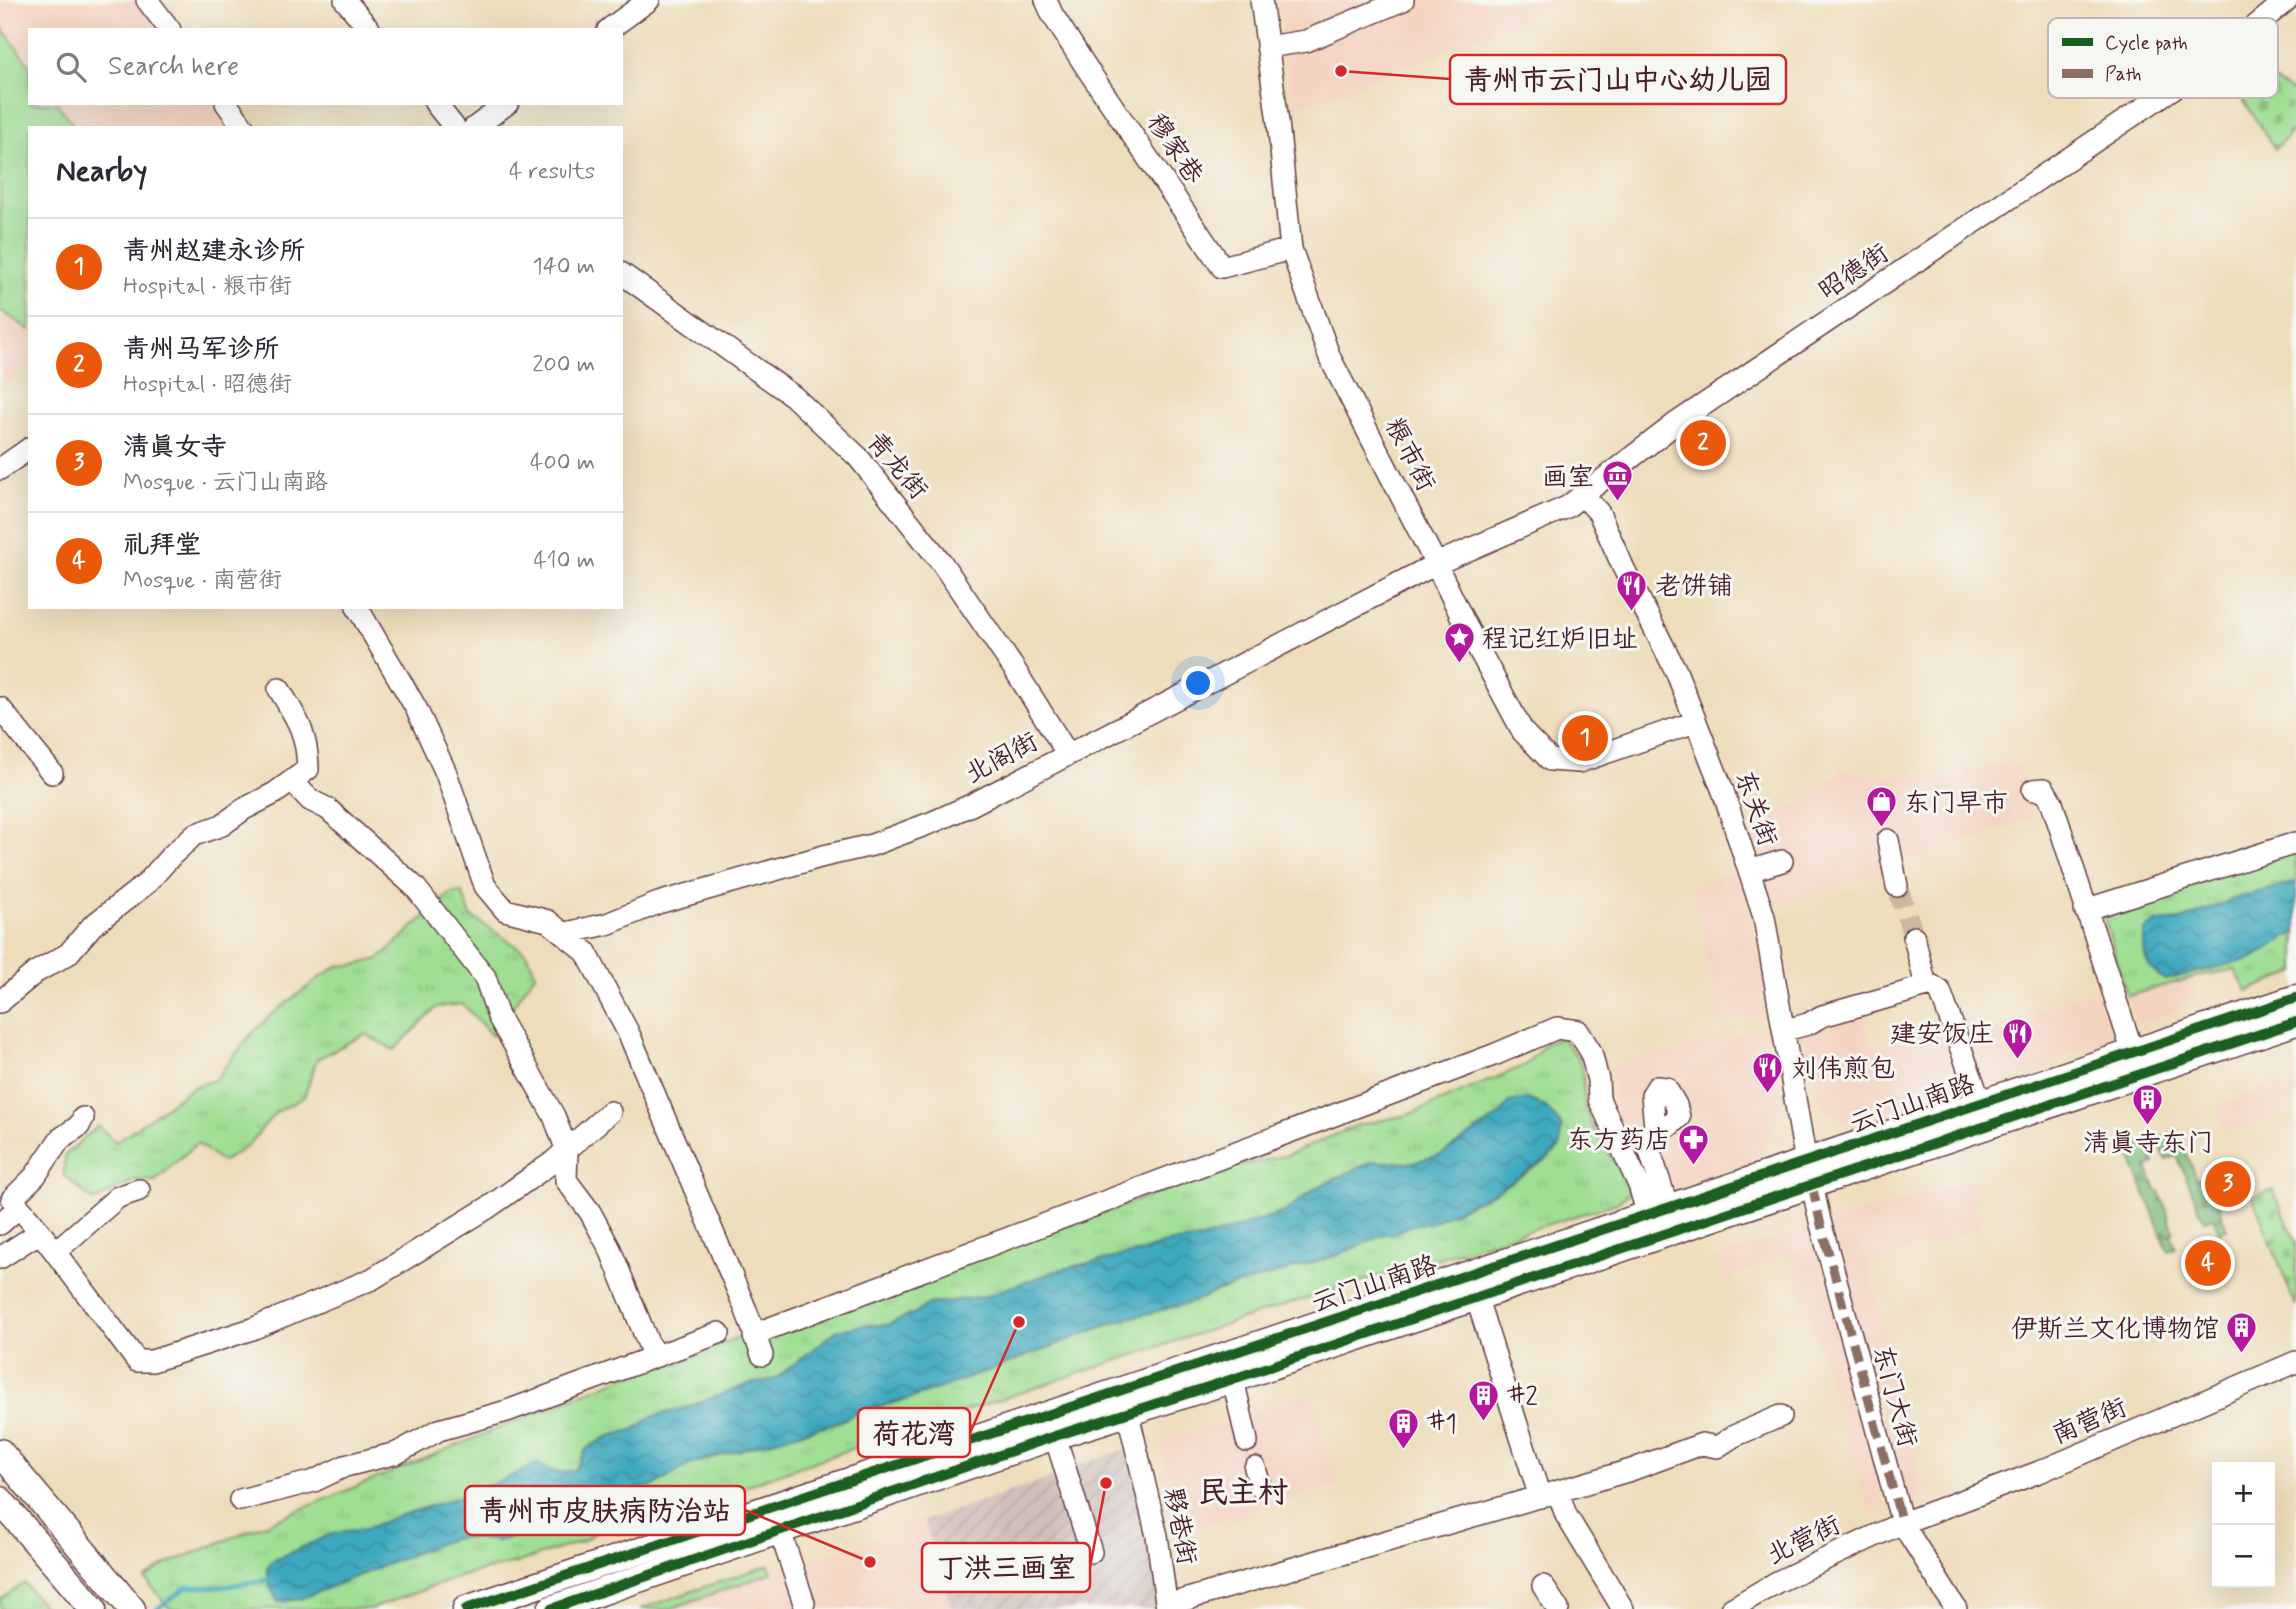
<!DOCTYPE html>
<html lang="en">
<head>
<meta charset="utf-8">
<style>
	body { margin:0; font-family:Mynerve,"LXGW WenKai TC",sans-serif; background:#f7f7f7; color:#2b2b33 }
	.controls { position:absolute; right:21px; bottom:21px; display:grid; overflow:hidden; border-radius:0px; box-shadow:0 7px 28px #0002 }
	.controls button { width:63px; height:63px; display:grid; place-items:center; padding:0; border:0; border-bottom:2px solid #e1e1e2; background:#fff; color:#2b2b33; font:35px sans-serif }
	.you { position:absolute; left:1199px; top:684px; width:24px; height:24px; margin:-18px; border:5px solid #fff; border-radius:50%; background:#1a73e8; box-shadow:0 0 0 10px #1a73e833 }
	.badge { display:grid; place-items:center; width:46px; height:46px; border-radius:50%; background:#ea580c; color:#fff; font-size:23px; font-weight:700 }
	.pin { position:absolute; translate:-50% -50%; border:4px solid #fff; box-shadow:0 2px 7px #0006 }
	.list { margin:0; padding:0; list-style:none }
	h2 { display:flex; justify-content:space-between; align-items:center; height:91px; margin:0; padding:0 28px; font-size:30px }
	h2 small { font-size:23px; font-weight:400; color:#7c7c81 }
	.list li { display:grid; grid-template-columns:46px 1fr auto; gap:21px; align-items:center; box-sizing:border-box; height:98px; padding:0 28px; border-top:2px solid #e1e1e2 }
	.list b { display:block; font-size:26px; white-space:nowrap }
	.list p { margin:0; font-size:23px; white-space:nowrap; color:#7c7c81 }
	.list em { font-size:23px; font-style:normal; color:#7c7c81 }
	.icon { flex:none; width:38px; height:38px; fill:none; stroke:currentColor; stroke-width:2; stroke-linecap:round; stroke-linejoin:round }
	.map { position:relative; flex:none; width:2296px; height:1609px; overflow:hidden }
	.search { position:absolute; background:#fff; box-shadow:0 7px 28px #0002; left:28px; top:28px; width:595px; height:77px; display:flex; align-items:center; gap:18px; box-sizing:border-box; padding:0 24px; border-radius:0px; color:#7c7c81; font-size:26px }
	.panel { position:absolute; background:#fff; box-shadow:0 7px 28px #0002; left:28px; top:126px; width:595px; height:483px; border-radius:0px }
	.map>svg:first-child { display:block }
	.built { fill:#f4d3c1 }
	.industrial { fill:url(#industrial-furrows) }
	.grass { fill:url(#grass-tufts); stroke:#747e5f; stroke-width:2 }
	.forest { fill:url(#forest-firs); stroke:#646e54; stroke-width:2 }
	.cemetery { fill:url(#cemetery-stones); stroke:#747e5f; stroke-width:2 }
	.pitch { fill:#9fde93; stroke:#747e5f; stroke-width:2 }
	.water { fill:url(#water-waves); stroke:#446474; stroke-width:2 }
	.lines { fill:none; stroke-linecap:round; stroke-linejoin:round }
	.stream { stroke:#3ea9be; stroke-width:5 }
	.minor-tunnel { stroke:#cdb79e; stroke-width:21; stroke-dasharray:21 10; stroke-linecap:butt }
	.minor-casing { stroke:#633c41; stroke-width:24 }
	.major-casing { stroke:#633c41; stroke-width:29 }
	.minor { stroke:#fff; stroke-width:21 }
	.major { stroke:#fff; stroke-width:26 }
	.quiet { stroke:#8d6e63; stroke-width:9; stroke-dasharray:18 9; stroke-linecap:butt }
	.cycleway-casing { stroke:#f6f6f2; stroke-width:15 }
	.cycleway { stroke:#1b5e20; stroke-width:10 }
	.labels { text-anchor:middle; stroke-width:6; stroke-linejoin:round; paint-order:stroke }
	.street-label { font-size:26px; fill:#4a1f2b; stroke:#f6f6f2 }
	.poi-label { font-size:26px; fill:#4a1f2b; stroke:#f6f6f2; text-anchor:start }
	.quarter-label { font-size:30px; font-weight:bold; fill:#4a1f2b; stroke:#f6f6f2 }
	.key { fill:#f6f6f2; stroke:#c2b6b6; stroke-width:2 }
	.key-label { font-size:19px; fill:#4a1f2b }
	.leader { fill:none; stroke:#d62828; stroke-width:2.5 }
	.callout-dot { fill:#d62828; stroke:#f6f6f2; stroke-width:2.5 }
	.callout { fill:#f6f6f2; stroke:#d62828; stroke-width:2.5 }
	.callout-label { font-size:28px; text-anchor:middle; font-weight:bold; fill:#4a1f2b }
</style>
</head>
<body>
<div class="map">
<svg width="2296" height="1609" viewBox="0 0 2296 1609">
	<defs>
		<pattern id="industrial-furrows" width="10" height="10" patternUnits="userSpaceOnUse" patternTransform="scale(1.75)"><rect width="10" height="10" fill="#d0c0bc"/><path d="M-1 1l2-2M0 10L10 0M9 11l2-2" fill="none" stroke="#b4a5a2"/></pattern>
		<pattern id="grass-tufts" width="24" height="20" patternUnits="userSpaceOnUse" patternTransform="scale(1.75)"><rect width="24" height="20" fill="#9fde93"/><path d="M3 7l-1-3M5 7V3M7 7l1-3M15 17l-1-3M17 17v-4M19 17l1-3" fill="none" stroke="#8abe7f"/></pattern>
		<pattern id="forest-firs" width="22" height="20" patternUnits="userSpaceOnUse" patternTransform="scale(1.75)"><rect width="22" height="20" fill="#7fbd7d"/><path d="M5 1l3.5 6h-7zM16 11l3.5 6h-7z" fill="#6a9967"/></pattern>
		<pattern id="cemetery-stones" width="16" height="16" patternUnits="userSpaceOnUse" patternTransform="scale(1.75)"><rect width="16" height="16" fill="#9fde93"/><path d="M2 7V4a2 2 0 0 1 4 0v3zM10 15v-3a2 2 0 0 1 4 0v3z" fill="#8abe7f"/></pattern>
		<pattern id="water-waves" width="16" height="10" patternUnits="userSpaceOnUse" patternTransform="scale(1.75)"><rect width="16" height="10" fill="#3ea9be"/><path d="M0 5q4-4 8 0t8 0" fill="none" stroke="#36899b"/></pattern>
	</defs>
	<rect width="100%" height="100%" fill="#f6f6f2"/>
	<filter id="ink" filterUnits="userSpaceOnUse"><feTurbulence type="fractalNoise" baseFrequency=".0143" numOctaves="2"/><feDisplacementMap in="SourceGraphic" scale="14" xChannelSelector="R" yChannelSelector="G"/><feConvolveMatrix kernelMatrix="1 2 1 2 8 2 1 2 1" color-interpolation-filters="sRGB"/></filter>
	<filter id="wash" filterUnits="userSpaceOnUse"><feTurbulence type="fractalNoise" baseFrequency=".00686" numOctaves="4" result="noise"/><feDisplacementMap in="SourceGraphic" scale="28" xChannelSelector="R" yChannelSelector="G"/><feGaussianBlur stdDeviation="1.57" result="paint"/><feColorMatrix in="noise" values="0 0 0 0 0 0 0 0 0 0 0 0 0 0 0 0 0 1.4 0 .05"/><feComposite in="paint" operator="in"/></filter>
	<g filter="url(#wash)">
		<rect width="100%" height="100%" fill="#edb"/>
		<!-- built -->
		<path class="built" d="M0,0H135L157,30H30V103H211L229,128H30V367L8,382L0,370Z
			M1277,0H1560L1529,17L1325,99L1293,105Z
			M2006,762H2018L2034,818L1773,907L1751,841L1782,810L1814,796L1841,770L1862,771L1874,776L1950,778Z
			M1738,869L1772,1012L1719,1023L1693,888Z
			M2192,978V997L2184,1000L2183,1009L2136,1025L2127,996Z
			M2100,988L2113,1039L1990,1084L1974,1035Z
			M1861,1013L1870,1046L1942,1033L1958,1095L1860,1129L1820,1108L1806,1033Z
			M1771,1027L1783,1107L1757,1160L1670,1191L1648,1194L1611,1104L1615,1064Z
			M2281,1081L2290,1110L2226,1134L2217,1106Z
			M1971,1180L1974,1183L1981,1228L1868,1263L1925,1497L1907,1508L1828,1222Z
			M1812,1227L1885,1511L1870,1514L1790,1254L1727,1279L1714,1258Z
			M1311,1393L1337,1486L1179,1533L1160,1442Z
			M924,1521L952,1609H669Z"/>
		<!-- industrial -->
		<path class="industrial" d="M1127,1449L1147,1508L1160,1609H952L924,1521L1048,1479L1064,1469Z"/>
		<!-- grass -->
		<path class="grass" d="M2296,852V972L2247,991L2235,970L2202,975L2127,996L2103,913Z
			M462,892L471,916L525,952L536,973L492,1036L463,1004L437,1007L394,1050L365,1034L317,1059L304,1097L275,1113L248,1146L222,1162L197,1143L155,1181L135,1180L94,1201L64,1176L65,1155L98,1126L116,1142L193,1087L215,1080L249,1037L271,1015L323,975L338,966L355,965L379,959L449,894Z
			M1562,1038L1578,1057L1583,1071L1584,1104L1591,1124L1626,1182L1629,1193L1617,1203L1266,1311L839,1453L645,1521L617,1522L602,1528L583,1541L516,1563L465,1575L370,1609H170L145,1579L165,1565L653,1365L679,1363L738,1337H754L1231,1167L1288,1155L1358,1125L1408,1115L1526,1065L1546,1043Z
			M769,1565L772,1573L669,1609H640Z
			M24,1583L46,1609H0V1600Z"/>
		<!-- forest -->
		<path class="forest" d="M2178,1131L2197,1179H2211L2227,1229L2219,1232L2213,1217L2204,1220L2177,1156L2166,1159L2157,1138Z
			M2146,1142L2154,1164L2147,1167L2156,1190L2160,1191L2174,1232L2171,1234L2176,1248L2168,1251L2127,1148Z"/>
		<!-- cemetery -->
		<path class="cemetery" d="M2258,73L2296,93V127L2275,149L2243,100Z
			M2273,1190L2296,1242V1307L2253,1197Z"/>
		<!-- pitch -->
		<path class="pitch" d="M0,25L30,66V103H57L75,128H30V330L0,310Z"/>
		<!-- water -->
		<path class="water" d="M2296,882V932L2251,959L2165,980C2142,966 2144,954 2144,930L2157,922L2181,920L2239,897Z
			M1528,1099L1546,1107L1561,1125L1560,1147L1546,1160L1495,1192L1431,1223L1412,1225L1395,1233L1385,1234L1338,1255L1215,1292L1194,1302L1118,1321L985,1372L912,1398L859,1412L838,1422L691,1464L654,1486L636,1489L582,1510L553,1512L537,1522L525,1534L497,1541L464,1537L448,1540L300,1599L278,1602L270,1587L267,1568L272,1561L329,1535L345,1531L365,1529L395,1517L476,1492L537,1464L557,1473L575,1470L586,1449L607,1437L635,1429L651,1417L688,1407L749,1384L775,1379L836,1331L863,1325H886L915,1313L929,1304L985,1296L1062,1269L1136,1253L1166,1243L1202,1239L1284,1212L1317,1187L1373,1161L1409,1163L1441,1155L1500,1115L1509,1102Z"/>
		<g class="lines">
			<!-- stream -->
			<path class="stream" d="M157,1609L187,1587H220L274,1579"/>
		</g>
	</g>
	<g filter="url(#ink)">
		<g class="lines">
			<!-- minor-tunnel -->
			<path class="minor-tunnel" d="M1897,886L1914,937"/>
			<defs>
				<path id="minor" d="M147,0L170,30
					M345,0L370,30
					M1046,0L1052,14L1088,70L1222,267L1291,249
					M1261,0L1278,122L1291,249L1330,358L1436,564L1465,624L1523,732L1550,760L1579,762L1695,722
					M608,30L649,0
					M1267,47L1306,41L1403,0
					M226,103L244,128
					M435,103L455,128
					M474,128L508,103
					M621,273L793,396L858,457L941,562L1015,670L1067,753
					M0,469L30,448
					M1584,496L1599,513L1624,569L1676,671L1723,791L1764,917L1806,1163
					M357,607L416,708L446,773L485,886L505,910L548,921L586,952L629,1034L746,1310L762,1355
					M0,708L52,773
					M292,781L310,800L328,809L415,887L485,977L498,1016L554,1116L567,1151L566,1180L590,1212L610,1249L649,1345L657,1356
					M2033,790L2044,789L2052,803L2133,1053
					M1888,840L1897,886
					M1749,871L1782,861
					M2085,910L2296,843
					M566,933L607,924L658,903L824,856L872,845L933,822L971,805L1436,564L1567,507L1675,424L2212,62L2287,0
					M1914,937L1926,986
					M0,1002L36,972L68,954L92,926L147,883L171,856L194,835L222,825L244,809L275,793L308,769C307,732 297,719 279,689
					M1785,1030L1808,1024L1822,1016L1931,985L1940,991L1981,1104
					M1655,1127L1669,1126L1679,1117L1676,1105L1666,1088L1657,1087L1652,1095L1655,1127L1647,1142L1668,1208
					M1812,1185L1820,1221L1902,1523L1956,1609
					M12,1199L35,1176L60,1139L79,1126L83,1118
					M0,1224L19,1207L40,1232L0,1258
					M40,1232L137,1361H152L252,1329L372,1279L489,1207L553,1162L610,1112
					M55,1252L118,1197L139,1190
					M1476,1296L1540,1497
					M754,1337L765,1330L1496,1054L1557,1028L1578,1031L1591,1052L1598,1080L1599,1099L1639,1185L1648,1215
					M1233,1379L1247,1441
					M1128,1414L1157,1536L1167,1609
					M1055,1436L1091,1552
					M1255,1468L1260,1486
					M1558,1492L1566,1515L1623,1609
					M240,1500L314,1481L345,1466L397,1453L439,1430L507,1411L719,1333
					M780,1531L804,1603
					M1543,1586L1558,1609
					M1167,1605L1631,1470L1702,1444L1717,1447L1734,1436L1781,1416
					M1731,1609L1777,1582L1902,1523L2039,1472L2296,1362"/>
				<path id="major" d="M0,1452L132,1609
					M0,1500L93,1609
					M466,1609L2296,998
					M551,1609L1055,1436L1233,1379L2296,1022"/>
			</defs>
			<!-- minor casing -->
			<use href="#minor" class="minor-casing"/>
			<!-- major casing -->
			<use href="#major" class="major-casing"/>
			<!-- minor -->
			<use href="#minor" class="minor"/>
			<!-- major -->
			<use href="#major" class="major"/>
			<!-- quiet -->
			<path class="quiet" d="M1812,1185L1820,1221L1902,1523"/>
			<defs>
				<path id="cycleway" d="M466,1609L2296,998
					M551,1609L1055,1436L1233,1379L2296,1022"/>
			</defs>
			<!-- cycleway casing -->
			<use href="#cycleway" class="cycleway-casing"/>
			<!-- cycleway -->
			<use href="#cycleway" class="cycleway"/>
		</g>
	</g>
	<!-- icons -->
	<defs>
		<symbol id="museum-pin" viewBox="-11 -11 22 30"><path d="M0 17L-7.5 6A9.5 9.5 0 1 1 7.5 6Z" fill="#b5179e" stroke="#f6f6f2"/><path d="M0-6L6-3V-2H-6V-3ZM-5-1h2V3h-2ZM-1-1h2V3h-2ZM3-1h2V3H3ZM-6 4H6V6H-6Z" fill="#fff"/></symbol>
		<symbol id="restaurant-pin" viewBox="-11 -11 22 30"><path d="M0 17L-7.5 6A9.5 9.5 0 1 1 7.5 6Z" fill="#b5179e" stroke="#f6f6f2"/><path d="M-5-6h1v4h1v-4h1v4h1v-4h1v5L-1.5 .5V6h-2V.5L-5-1ZM5-6V6H3V1.5H1.5Q1.5-4 5-6Z" fill="#fff"/></symbol>
		<symbol id="sight-pin" viewBox="-11 -11 22 30"><path d="M0 17L-7.5 6A9.5 9.5 0 1 1 7.5 6Z" fill="#b5179e" stroke="#f6f6f2"/><path d="M0-6L1.8-2.2L6-1.7L2.9 1.2L3.7 5.4L0 3.3L-3.7 5.4L-2.9 1.2L-6-1.7L-1.8-2.2Z" fill="#fff"/></symbol>
		<symbol id="shop-pin" viewBox="-11 -11 22 30"><path d="M0 17L-7.5 6A9.5 9.5 0 1 1 7.5 6Z" fill="#b5179e" stroke="#f6f6f2"/><path d="M-5-2.5h2.3a2.7 3.5 0 0 1 5.4 0H5L5.5 6h-11ZM-1.5-2.5h3a1.5 2.3 0 0 0-3 0Z" fill="#fff"/></symbol>
		<symbol id="building-pin" viewBox="-11 -11 22 30"><path d="M0 17L-7.5 6A9.5 9.5 0 1 1 7.5 6Z" fill="#b5179e" stroke="#f6f6f2"/><path d="M-4-6H4V6H1V3H-1V6H-4ZM-2.5-4.3h1.7v1.8h-1.7ZM.8-4.3h1.7v1.8H.8ZM-2.5-1h1.7V.8h-1.7ZM.8-1h1.7V.8H.8Z" fill="#fff"/></symbol>
		<symbol id="pharmacy-pin" viewBox="-11 -11 22 30"><path d="M0 17L-7.5 6A9.5 9.5 0 1 1 7.5 6Z" fill="#b5179e" stroke="#f6f6f2"/><path d="M-2-6h4v4h4v4h-4v4h-4v-4h-4v-4h4Z" fill="#fff"/></symbol>
	</defs>
	<g fill-rule="evenodd">
		<use href="#museum-pin" x="1600" y="458" width="35" height="47"/>
		<use href="#restaurant-pin" x="1614" y="568" width="35" height="47"/>
		<use href="#sight-pin" x="1442" y="620" width="35" height="47"/>
		<use href="#shop-pin" x="1864" y="784" width="35" height="47"/>
		<use href="#restaurant-pin" x="2000" y="1016" width="35" height="47"/>
		<use href="#restaurant-pin" x="1750" y="1050" width="35" height="47"/>
		<use href="#building-pin" x="2130" y="1082" width="35" height="47"/>
		<use href="#pharmacy-pin" x="1676" y="1122" width="35" height="47"/>
		<use href="#building-pin" x="2224" y="1310" width="35" height="47"/>
		<use href="#building-pin" x="1466" y="1378" width="35" height="47"/>
		<use href="#building-pin" x="1386" y="1406" width="35" height="47"/>
	</g>
	<g class="labels">
		<!-- street labels -->
		<g class="street-label">
			<text transform="translate(1176 148) rotate(56)" y="9">穆家巷</text>
			<text transform="translate(1853 271) rotate(-34)" y="9">昭德街</text>
			<text transform="translate(1411 454) rotate(63)" y="9">粮市街</text>
			<text transform="translate(898 465) rotate(50)" y="9">青龙街</text>
			<text transform="translate(1001 757) rotate(-28)" y="9">北阁街</text>
			<text transform="translate(1757 808) rotate(71)" y="9">东关街</text>
			<text transform="translate(1912 1103) rotate(-19)" y="9">云门山南路</text>
			<text transform="translate(1374 1283) rotate(-18)" y="9">云门山南路</text>
			<text transform="translate(1896 1396) rotate(75)" y="9">东门大街</text>
			<text transform="translate(2089 1420) rotate(-23)" y="9">南营街</text>
			<text transform="translate(1181 1526) rotate(79)" y="9">夥巷街</text>
			<text transform="translate(1803 1539) rotate(-26)" y="9">北营街</text>
		</g>
		<!-- poi labels -->
		<g class="poi-label">
			<text x="1594" y="485" text-anchor="end">画室</text>
			<text x="1655" y="594">老饼铺</text>
			<text x="1482" y="647">程记红炉旧址</text>
			<text x="1904" y="811">东门早市</text>
			<text x="1994" y="1042" text-anchor="end">建安饭庄</text>
			<text x="1791" y="1077">刘伟煎包</text>
			<text x="1671" y="1148" text-anchor="end">东方药店</text>
			<text x="2148" y="1151" text-anchor="middle">清真寺东门</text>
			<text x="2219" y="1337" text-anchor="end">伊斯兰文化博物馆</text>
			<text x="1506" y="1405">#2</text>
			<text x="1426" y="1432">#1</text>
		</g>
		<!-- quarter labels -->
		<g class="quarter-label">
			<text x="1243" y="1502">民主村</text>
		</g>
	</g>
	<!-- legend -->
	<rect x="2048" y="18" width="230" height="80" rx="10" class="key"/>
	<rect x="2062" y="38" width="31" height="8" fill="#1b5e20"/>
	<rect x="2062" y="69" width="31" height="9" fill="#8d6e63"/>
	<g class="key-label">
		<text x="2105" y="49">Cycle path</text>
		<text x="2105" y="80">Path</text>
	</g>
	<!-- callouts -->
	<path class="leader" d="M1341 71L1450 79M1019 1322L970 1433M870 1562L745 1510M1106 1483L1090 1567"/>
	<g class="callout-dot">
		<circle cx="1341" cy="71" r="7"/>
		<circle cx="1019" cy="1322" r="7"/>
		<circle cx="870" cy="1562" r="7"/>
		<circle cx="1106" cy="1483" r="7"/>
	</g>
	<g class="callout">
		<rect x="1450" y="55" width="336" height="49" rx="7"/>
		<rect x="858" y="1408" width="112" height="49" rx="7"/>
		<rect x="465" y="1486" width="280" height="49" rx="7"/>
		<rect x="922" y="1543" width="168" height="49" rx="7"/>
	</g>
	<g class="callout-label">
		<text x="1618" y="89">青州市云门山中心幼儿园</text>
		<text x="914" y="1443">荷花湾</text>
		<text x="605" y="1520">青州市皮肤病防治站</text>
		<text x="1006" y="1577">丁洪三画室</text>
	</g>
</svg>
<div class="controls">
<button>+</button>
<button>−</button>
</div>
<div class="you"></div>
<div class="pin badge" style="left:1585px;top:738px">1</div>
<div class="pin badge" style="left:1703px;top:443px">2</div>
<div class="pin badge" style="left:2228px;top:1184px">3</div>
<div class="pin badge" style="left:2208px;top:1263px">4</div>
<div class="search"><svg class="icon" aria-label="search" viewBox="0 0 24 24"><circle cx="10" cy="10" r="6"/><path d="M15 15l6 6"/></svg>Search here</div>
<section class="panel">
<h2>Nearby<small>4 results</small></h2>
<ul class="list">
<li><span class="badge">1</span><div><b>青州赵建永诊所</b><p>Hospital · 粮市街</p></div><em>140 m</em></li>
<li><span class="badge">2</span><div><b>青州马军诊所</b><p>Hospital · 昭德街</p></div><em>200 m</em></li>
<li><span class="badge">3</span><div><b>清真女寺</b><p>Mosque · 云门山南路</p></div><em>400 m</em></li>
<li><span class="badge">4</span><div><b>礼拜堂</b><p>Mosque · 南营街</p></div><em>410 m</em></li>
</ul>
</section>
</div>
</body>
</html>
